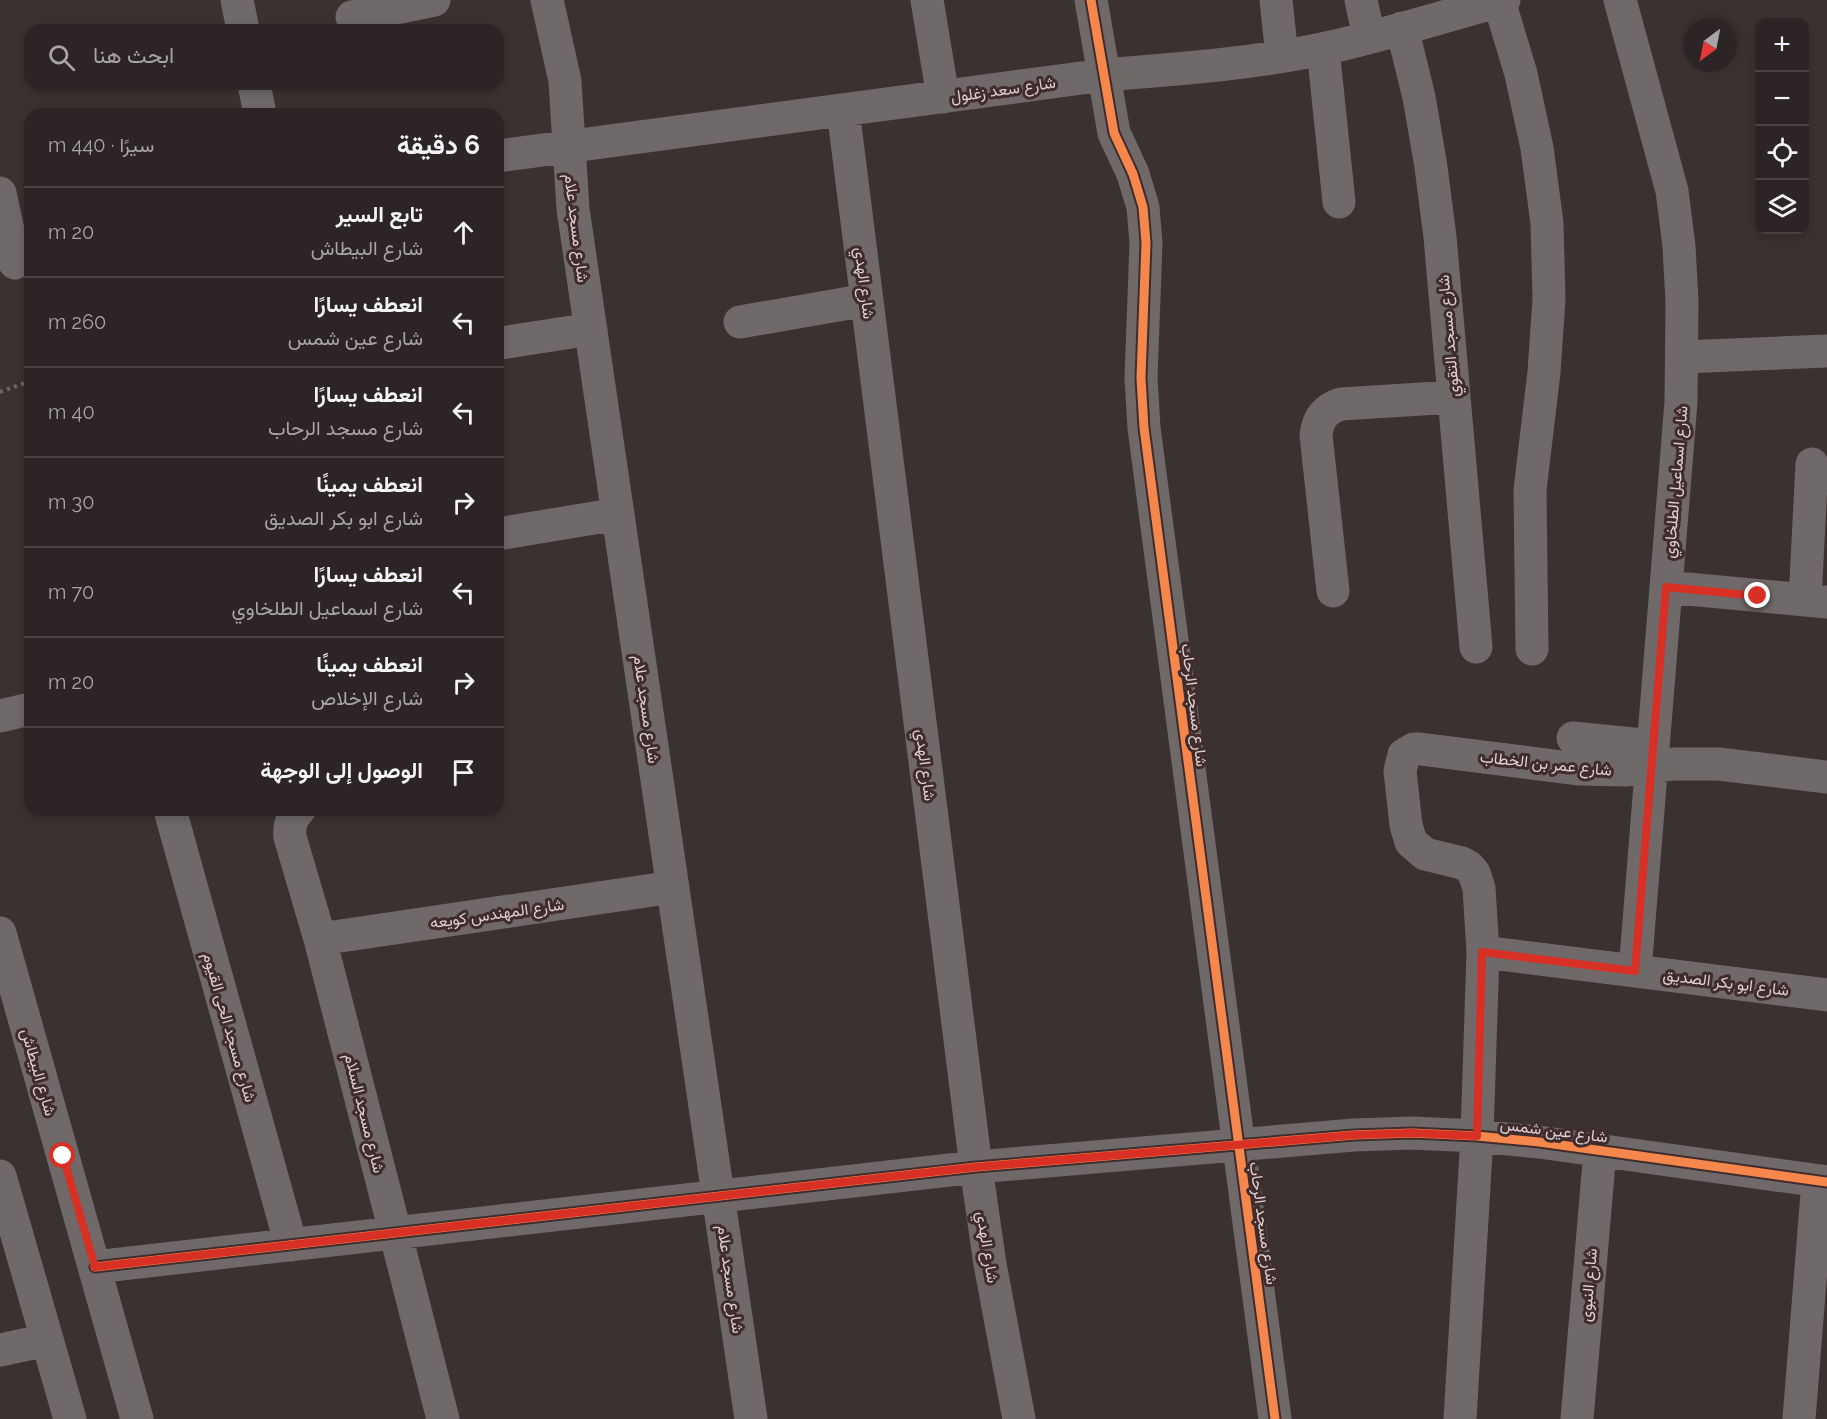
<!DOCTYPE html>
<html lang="ar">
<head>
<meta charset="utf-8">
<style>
	body { margin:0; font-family:Raleway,Vazirmatn,sans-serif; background:#352d2d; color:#f1f3f6; direction:rtl }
	.controls { position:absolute; right:18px; top:18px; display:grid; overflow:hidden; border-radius:12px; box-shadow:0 3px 9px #0003 }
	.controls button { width:54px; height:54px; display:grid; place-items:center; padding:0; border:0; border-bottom:2px solid #484242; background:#2d2525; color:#f1f3f6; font:30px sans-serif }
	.compass { position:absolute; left:1683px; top:18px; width:54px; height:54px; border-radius:50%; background:#2d2525; box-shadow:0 3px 9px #0003; rotate:212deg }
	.stop { position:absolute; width:18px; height:18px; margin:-14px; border:4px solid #d93025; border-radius:50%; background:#fff }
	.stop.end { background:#d93025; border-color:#fff; box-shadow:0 2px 6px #0008 }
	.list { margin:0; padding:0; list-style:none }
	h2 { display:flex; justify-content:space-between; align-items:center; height:78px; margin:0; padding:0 24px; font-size:26px }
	h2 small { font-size:20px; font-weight:400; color:#a7a5a7 }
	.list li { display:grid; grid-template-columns:39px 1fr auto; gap:18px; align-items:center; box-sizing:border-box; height:90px; padding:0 24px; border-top:2px solid #484242 }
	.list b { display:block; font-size:22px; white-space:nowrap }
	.list p { margin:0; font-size:20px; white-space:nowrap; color:#a7a5a7 }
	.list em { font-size:20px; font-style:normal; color:#a7a5a7 }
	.icon { flex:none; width:33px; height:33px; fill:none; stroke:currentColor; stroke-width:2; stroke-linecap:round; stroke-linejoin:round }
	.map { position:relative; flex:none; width:1827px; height:1419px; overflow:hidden; direction:ltr }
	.search { position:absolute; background:#2d2525; box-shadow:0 3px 9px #0003; left:24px; top:24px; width:480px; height:66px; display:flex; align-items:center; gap:15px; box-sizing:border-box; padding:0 21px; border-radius:18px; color:#a7a5a7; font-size:22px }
	.panel { position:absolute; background:#2d2525; box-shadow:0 3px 9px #0003; left:24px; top:108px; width:480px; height:708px; border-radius:18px; direction:rtl }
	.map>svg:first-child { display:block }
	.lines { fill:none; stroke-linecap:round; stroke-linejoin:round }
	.path { stroke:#6d6767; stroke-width:4; stroke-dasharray:3 4.5; stroke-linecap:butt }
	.minor { stroke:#6f6969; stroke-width:33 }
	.cycleway-casing { stroke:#412c2d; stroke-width:13 }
	.cycleway { stroke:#f5874c; stroke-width:9 }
	.route { stroke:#d93025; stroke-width:8 }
	.labels { text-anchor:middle; stroke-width:6; stroke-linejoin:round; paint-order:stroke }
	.street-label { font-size:16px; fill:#dfd1d1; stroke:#412c2d }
</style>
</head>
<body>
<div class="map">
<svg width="1827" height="1419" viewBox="0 0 1827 1419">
	<rect width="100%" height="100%" fill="#3c3131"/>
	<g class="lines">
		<!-- path -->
		<path class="path" d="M0,392L30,381"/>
		<!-- minor -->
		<path class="minor" d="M237,0L243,30
			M547,0L565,81L573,209L751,1419
			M927,0L943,97
			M1091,0L1114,133L1133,174L1143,207L1146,243L1141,378L1144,428L1275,1419
			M1276,0L1282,56
			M1361,0L1369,37
			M1620,0L1672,191L1679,246L1682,302L1681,402L1635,971
			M1499,1L1521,74L1537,148L1547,223L1549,299L1544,372L1530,490L1532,649
			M352,17L434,0
			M1402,28L1419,97L1431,167L1440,237L1476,647
			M1323,49L1339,202
			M254,84L260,114
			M843,110L976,1167L990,1264L1019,1419
			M498,156L1104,75C1177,69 1251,64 1322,49C1383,36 1444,16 1504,0
			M0,193L15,263
			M740,322L867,300
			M501,343L591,329
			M1683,357L1827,351
			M498,534L618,514
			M1666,587L1827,602
			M1333,591L1316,435C1318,418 1325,409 1341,404L1454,397
			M1805,600L1812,464
			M0,716L30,709
			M1573,738L1653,746
			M170,810L291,1245
			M299,810C291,818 289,826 290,837L320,939L443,1419
			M0,933L137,1419
			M320,939L673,887
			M1483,952L1827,995
			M0,1176L70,1419
			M95,1267L976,1167L1354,1135L1412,1133L1477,1136L1539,1142L1827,1182
			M0,1350L47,1340
			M1460,1419L1477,1136L1483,952L1479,888L1474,873L1469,867L1462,863L1425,854L1411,842L1406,825L1400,771L1404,755L1414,749H1420L1578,769L1627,770L1674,764H1719L1827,777
			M1577,1419L1600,1151
			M1799,1419L1818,1181"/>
		<defs>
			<path id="cycleway" d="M1091,0L1114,133L1133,174L1143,207L1146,243L1141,378L1144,428L1275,1419
				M95,1267L976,1167L1354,1135L1412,1133L1477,1136L1539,1142L1827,1182"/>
		</defs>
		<!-- cycleway casing -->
		<use href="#cycleway" class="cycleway-casing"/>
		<!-- cycleway -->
		<use href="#cycleway" class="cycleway"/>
	</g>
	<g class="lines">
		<!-- route -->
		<path class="route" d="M63,1156L95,1267L976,1167L1354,1135L1412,1133L1477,1136L1482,952L1635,971L1666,587L1758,596"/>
	</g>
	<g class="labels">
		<!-- street labels -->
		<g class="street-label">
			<text transform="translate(1003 89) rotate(-8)" y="6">شارع سعد زغلول</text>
			<text transform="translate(577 228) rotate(83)" y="6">شارع مسجد علام</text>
			<text transform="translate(865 283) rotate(83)" y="6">شارع الهدي</text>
			<text transform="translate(1448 336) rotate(-95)" y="6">شارع مسجد التقوي</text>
			<text transform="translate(1675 482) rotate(-85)" y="6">شارع اسماعيل الطلخاوي</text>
			<text transform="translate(1195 705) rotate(83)" y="6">شارع مسجد الرحاب</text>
			<text transform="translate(647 709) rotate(82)" y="6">شارع مسجد علام</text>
			<text transform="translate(1546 763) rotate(6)" y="6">شارع عمر بن الخطاب</text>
			<text transform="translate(926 765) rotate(83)" y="6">شارع الهدي</text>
			<text transform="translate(497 913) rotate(-8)" y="6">شارع المهندس كويعه</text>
			<text transform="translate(1726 982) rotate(7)" y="6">شارع ابو بكر الصديق</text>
			<text transform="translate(230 1027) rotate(74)" y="6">شارع مسجد الحى القيوم</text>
			<text transform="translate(39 1072) rotate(74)" y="6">شارع البيطاش</text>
			<text transform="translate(365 1113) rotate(76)" y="6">شارع مسجد السلام</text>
			<text transform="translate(1554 1130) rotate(7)" y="6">شارع عين شمس</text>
			<text transform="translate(1264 1223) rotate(82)" y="6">شارع مسجد الرحاب</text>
			<text transform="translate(988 1247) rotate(81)" y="6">شارع الهدي</text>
			<text transform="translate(731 1279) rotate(82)" y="6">شارع مسجد علام</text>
			<text transform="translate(1588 1285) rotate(-85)" y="6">شارع النبوى</text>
		</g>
	</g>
</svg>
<div class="controls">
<button>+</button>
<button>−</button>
<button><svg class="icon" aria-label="locate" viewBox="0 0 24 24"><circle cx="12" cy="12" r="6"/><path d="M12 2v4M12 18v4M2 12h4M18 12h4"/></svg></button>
<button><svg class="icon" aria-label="layers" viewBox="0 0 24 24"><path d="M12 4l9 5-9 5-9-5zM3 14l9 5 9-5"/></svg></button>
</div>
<svg class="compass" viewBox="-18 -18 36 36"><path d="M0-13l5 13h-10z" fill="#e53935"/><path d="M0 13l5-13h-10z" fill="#a7a5a7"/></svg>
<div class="stop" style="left:63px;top:1156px"></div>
<div class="stop end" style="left:1758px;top:596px"></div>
<div class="search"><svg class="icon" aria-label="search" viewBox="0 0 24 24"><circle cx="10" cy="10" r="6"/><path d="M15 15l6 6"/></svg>ابحث هنا</div>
<section class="panel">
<h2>6 دقيقة<small>سيرًا · 440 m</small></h2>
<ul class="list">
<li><svg class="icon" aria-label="ahead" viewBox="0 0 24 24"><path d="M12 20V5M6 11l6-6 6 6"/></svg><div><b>تابع السير</b><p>شارع البيطاش</p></div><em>20 m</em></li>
<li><svg class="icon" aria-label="left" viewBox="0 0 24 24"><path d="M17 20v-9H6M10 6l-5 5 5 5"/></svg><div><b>انعطف يسارًا</b><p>شارع عين شمس</p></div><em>260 m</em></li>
<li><svg class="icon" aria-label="left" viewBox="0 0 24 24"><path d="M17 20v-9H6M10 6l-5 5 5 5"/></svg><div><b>انعطف يسارًا</b><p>شارع مسجد الرحاب</p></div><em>40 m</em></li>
<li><svg class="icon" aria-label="right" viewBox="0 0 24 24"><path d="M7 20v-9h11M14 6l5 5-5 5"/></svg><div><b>انعطف يمينًا</b><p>شارع ابو بكر الصديق</p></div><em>30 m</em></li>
<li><svg class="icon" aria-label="left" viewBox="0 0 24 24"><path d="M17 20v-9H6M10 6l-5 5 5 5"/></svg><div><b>انعطف يسارًا</b><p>شارع اسماعيل الطلخاوي</p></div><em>70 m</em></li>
<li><svg class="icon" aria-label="right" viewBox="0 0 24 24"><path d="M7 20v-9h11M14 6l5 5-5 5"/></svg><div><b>انعطف يمينًا</b><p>شارع الإخلاص</p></div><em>20 m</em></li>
<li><svg class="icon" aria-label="arrive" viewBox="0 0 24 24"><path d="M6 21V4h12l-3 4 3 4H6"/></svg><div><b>الوصول إلى الوجهة</b></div></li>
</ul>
</section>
</div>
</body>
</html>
